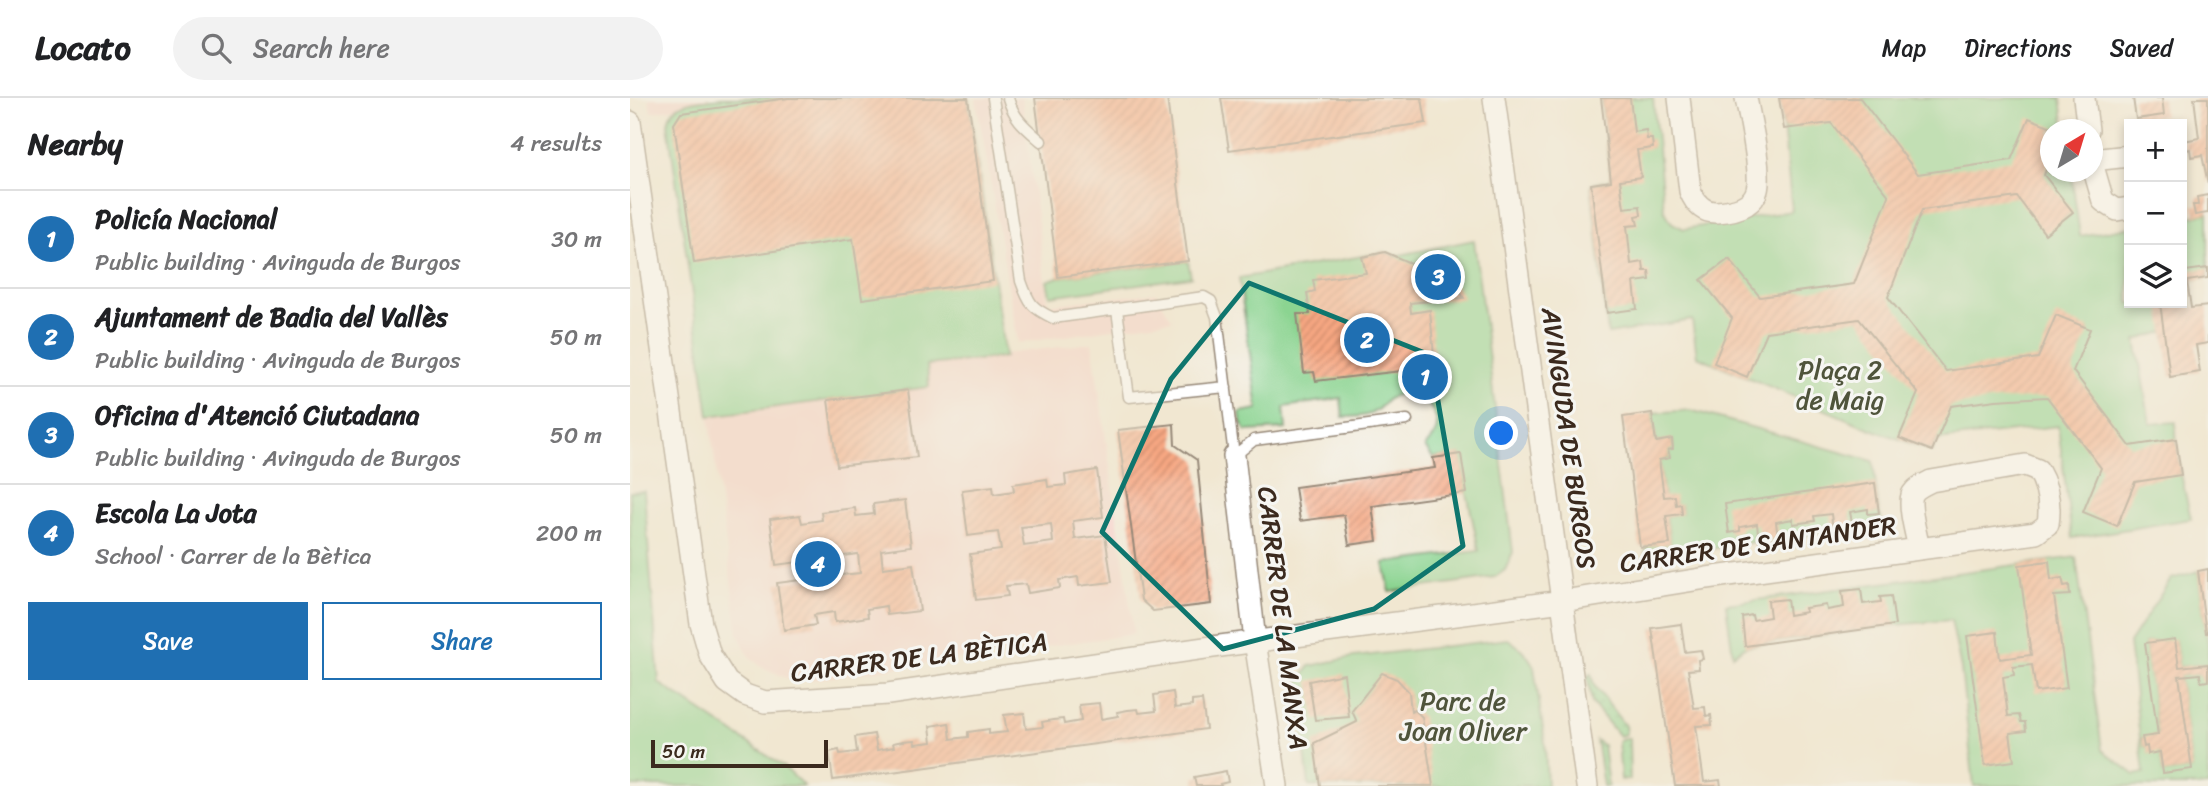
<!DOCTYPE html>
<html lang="en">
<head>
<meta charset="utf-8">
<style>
	body { margin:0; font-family:Sriracha,sans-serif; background:#f2f2f2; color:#202124 }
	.controls { position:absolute; right:21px; top:21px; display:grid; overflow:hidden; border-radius:0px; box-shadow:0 4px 10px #0003 }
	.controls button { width:63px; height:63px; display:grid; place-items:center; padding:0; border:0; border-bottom:2px solid #e0e0e0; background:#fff; color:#202124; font:35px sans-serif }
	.compass { position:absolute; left:1410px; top:21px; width:63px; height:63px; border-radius:50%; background:#fff; box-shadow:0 4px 10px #0003; rotate:38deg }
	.scale { position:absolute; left:21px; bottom:18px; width:177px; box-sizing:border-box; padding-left:7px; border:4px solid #3b2a1e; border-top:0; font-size:19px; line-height:24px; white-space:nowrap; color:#3b2a1e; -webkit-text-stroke:5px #f6f6f2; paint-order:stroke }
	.you { position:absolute; left:872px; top:336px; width:24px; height:24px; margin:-18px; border:5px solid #fff; border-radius:50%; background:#1a73e8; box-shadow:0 0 0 10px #1a73e833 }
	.badge { display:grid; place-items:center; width:46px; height:46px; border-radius:50%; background:#1f6fb2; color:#fff; font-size:23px; font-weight:700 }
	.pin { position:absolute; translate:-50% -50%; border:4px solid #fff; box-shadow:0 2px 7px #0006 }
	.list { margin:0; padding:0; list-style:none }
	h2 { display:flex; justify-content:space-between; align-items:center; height:91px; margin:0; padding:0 28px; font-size:30px }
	h2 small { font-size:23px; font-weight:400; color:#757577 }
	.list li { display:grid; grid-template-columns:46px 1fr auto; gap:21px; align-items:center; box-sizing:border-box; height:98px; padding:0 28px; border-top:2px solid #e0e0e0 }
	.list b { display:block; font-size:26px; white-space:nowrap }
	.list p { margin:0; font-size:23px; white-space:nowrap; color:#757577 }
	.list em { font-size:23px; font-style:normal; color:#757577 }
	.actions { display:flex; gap:14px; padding:21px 28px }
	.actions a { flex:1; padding:16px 0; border:2px solid #1f6fb2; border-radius:0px; text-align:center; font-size:24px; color:#1f6fb2 }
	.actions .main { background:#1f6fb2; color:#fff }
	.icon { flex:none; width:38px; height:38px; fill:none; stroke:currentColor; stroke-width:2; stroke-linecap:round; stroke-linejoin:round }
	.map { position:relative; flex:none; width:1578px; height:688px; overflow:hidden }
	header { display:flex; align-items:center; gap:42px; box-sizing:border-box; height:98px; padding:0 35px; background:#fff; border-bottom:2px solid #e0e0e0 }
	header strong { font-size:33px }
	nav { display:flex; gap:38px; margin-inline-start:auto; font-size:24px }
	.search { width:490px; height:63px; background:#f2f2f2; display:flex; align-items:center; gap:18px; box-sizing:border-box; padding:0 24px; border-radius:38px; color:#757577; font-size:26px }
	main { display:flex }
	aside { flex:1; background:#fff }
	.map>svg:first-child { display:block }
	.built { fill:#f7d1c8 }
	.grass { fill:url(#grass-dots); stroke:#637f58; stroke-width:2 }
	.green { fill:#8bd491; stroke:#637f58; stroke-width:2 }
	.building { fill:url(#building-hatch); fill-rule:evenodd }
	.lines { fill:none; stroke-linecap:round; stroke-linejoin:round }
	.service-casing { stroke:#968878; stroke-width:13 }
	.minor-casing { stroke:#968878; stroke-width:24 }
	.service { stroke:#fff; stroke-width:10 }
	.minor { stroke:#fff; stroke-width:21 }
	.marked { fill:none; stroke:#0f766e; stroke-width:5; stroke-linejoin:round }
	.labels { text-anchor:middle; stroke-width:6; stroke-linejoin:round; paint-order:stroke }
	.park-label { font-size:26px; fill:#4f543b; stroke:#f6f6f2 }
	.street-label { font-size:26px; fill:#3b2a1e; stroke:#f6f6f2 }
</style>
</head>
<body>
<header>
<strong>Locato</strong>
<div class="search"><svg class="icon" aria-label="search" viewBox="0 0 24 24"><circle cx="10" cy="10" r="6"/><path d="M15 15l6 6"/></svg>Search here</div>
<nav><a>Map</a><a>Directions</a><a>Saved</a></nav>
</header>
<main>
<aside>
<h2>Nearby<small>4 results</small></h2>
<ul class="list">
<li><span class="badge">1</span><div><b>Policía Nacional</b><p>Public building · Avinguda de Burgos</p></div><em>30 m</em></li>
<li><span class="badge">2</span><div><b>Ajuntament de Badia del Vallès</b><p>Public building · Avinguda de Burgos</p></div><em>50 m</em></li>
<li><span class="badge">3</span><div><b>Oficina d'Atenció Ciutadana</b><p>Public building · Avinguda de Burgos</p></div><em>50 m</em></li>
<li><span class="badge">4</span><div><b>Escola La Jota</b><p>School · Carrer de la Bètica</p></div><em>200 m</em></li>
</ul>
<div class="actions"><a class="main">Save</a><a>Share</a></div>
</aside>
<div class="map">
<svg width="1578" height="688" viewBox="0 0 1578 688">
	<defs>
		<pattern id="grass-dots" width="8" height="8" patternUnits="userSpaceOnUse" patternTransform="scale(1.75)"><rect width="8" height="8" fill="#8bd491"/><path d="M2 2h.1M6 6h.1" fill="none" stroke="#79b67d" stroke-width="1.8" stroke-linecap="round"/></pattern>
		<pattern id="building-hatch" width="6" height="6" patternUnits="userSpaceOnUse" patternTransform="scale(1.75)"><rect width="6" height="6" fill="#f7a782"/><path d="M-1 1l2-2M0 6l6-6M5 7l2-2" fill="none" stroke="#c9886a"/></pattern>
	</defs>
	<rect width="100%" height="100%" fill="#f6f6f2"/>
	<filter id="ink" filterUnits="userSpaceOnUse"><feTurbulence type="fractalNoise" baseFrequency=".0143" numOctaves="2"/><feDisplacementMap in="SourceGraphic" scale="14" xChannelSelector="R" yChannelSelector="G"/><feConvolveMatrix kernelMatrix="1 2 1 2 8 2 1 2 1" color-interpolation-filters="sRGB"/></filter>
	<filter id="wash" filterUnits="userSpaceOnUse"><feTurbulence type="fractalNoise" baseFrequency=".00686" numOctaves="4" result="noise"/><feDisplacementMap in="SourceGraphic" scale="28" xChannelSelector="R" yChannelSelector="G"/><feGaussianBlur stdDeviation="1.57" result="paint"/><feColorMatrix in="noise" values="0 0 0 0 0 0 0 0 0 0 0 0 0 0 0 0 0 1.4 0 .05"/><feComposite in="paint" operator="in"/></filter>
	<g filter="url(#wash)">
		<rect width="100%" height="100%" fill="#f1e7d1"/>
		<!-- built -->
		<path class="built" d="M19,0H109L21,14Z
			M346,0H392L418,207L526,195L542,222L388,245Z
			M462,245L504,536L181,582L157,580L132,569L119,558L108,536L79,318L299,289L294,266Z"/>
		<!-- grass -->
		<path class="grass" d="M961,576L964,587L995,628L996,636L989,638L962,605L957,578Z
			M999,640L1000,681L991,682L988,643Z
			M966,642L973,647L978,688H973Z"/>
		<!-- green -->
		<path class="green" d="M93,0H338L375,259L297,267L299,289L79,318L38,26C41,0 72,3 93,0Z
			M971,0H1023L1034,112L1042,125L1054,131L1162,113L1150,0H1431L1435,31L1420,32V74H1441L1450,138L1499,129V205H1552V120L1578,115V179L1557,183L1561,210L1534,234L1506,242L1520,326L1546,324C1545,357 1554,389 1561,421L1442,440L1428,328L1307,342L1302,353L1241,331L1067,258L1062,222L978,236L961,86L981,82Z
			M844,142L883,454L875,472L865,479L760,494L754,465L849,453L837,395L831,357L803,360L795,349C805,337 811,330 804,315C796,299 772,290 757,302C751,308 749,312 740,316C732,319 722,319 713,319L711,300L654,309L656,331L616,333L611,325L610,314L628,311L609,180L755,154L765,158Z
			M558,163L561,179L420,198L417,183L428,179Z
			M1060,312L1243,363L1249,414L1254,427L1129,443L1014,462L1017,448L1040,445L1036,418L1052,415L1051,407H1046L1034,399L1029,362L1040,360L1038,352L1043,350L1042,342L1026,344L1022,315Z
			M14,393L29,585L154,669L174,688H0V394Z
			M1446,459L1472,652L1505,677L1514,675L1499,545L1541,481L1568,473L1578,547V566L1549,569L1545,542L1515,545L1528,637L1512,640L1514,648L1530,654L1533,675L1562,671L1549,578L1570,576L1578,583V688H1344L1331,571L1321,522L1265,527L1116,548L1103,557L1096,506Z
			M878,541C890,549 898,556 904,569L915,645L917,688H679L668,594L670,582L680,568L724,559Z"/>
		<g id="blocks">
			<!-- building -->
			<path class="building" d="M158,0H338L363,183L232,201L223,141L64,165L44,26L51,15Z
				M405,0H537L558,163L428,179Z
				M591,0H792L796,25L599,52Z
				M971,0H1000L1004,34L1016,32L1017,41H1022L1023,50L1007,52L1011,79L990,82L994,110L1010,108L1011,117L1006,118L1008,127L997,128L1001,166L1013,164L1014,173H1019L1020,182L1004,184L1007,211L977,215L961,86L981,83Z
				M1149,0H1230L1288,76L1381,62L1399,20L1427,31L1420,32V61L1414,77L1443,114L1415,136L1387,99L1292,112L1258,199L1316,273L1408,260L1426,217L1460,231L1443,273L1500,348L1546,341L1551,377L1505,384L1487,428L1453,414L1471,370L1417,299L1366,302L1321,308L1302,353L1269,340L1288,295L1229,221L1136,234L1117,279L1084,265L1102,220L1071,182L1099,161L1130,199L1224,186L1259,98L1201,25L1154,31Z
				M1503,0H1532L1534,17L1506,21Z
				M1564,0H1578V86L1572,57L1561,59L1560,51L1556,52L1554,43L1569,40Z
				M1578,97V115L1565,117L1563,107H1568L1567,99Z
				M755,154L787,168H813L834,200L780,205L781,215L800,212L805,269L686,283L684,274L674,275L667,216H680L677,195L685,193L683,182L736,175L732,159Z
				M1552,156L1556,173L1578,170V180L1557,183L1561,210L1578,208V245L1566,247L1570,274L1540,279L1530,205H1552Z
				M278,292L287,359L207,368L198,302Z
				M1022,315L1026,344L1042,341L1043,351L1038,352L1040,360L1029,362L1034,399L1045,398L1046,407L1051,406L1052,416L1036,418L1040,446L1010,449L993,319Z
				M544,326L545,347L567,362L581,506L523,513L511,502L488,332Z
				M831,356L837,395L742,408L747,443L719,447L714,417L670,423L665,389L805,370L803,360Z
				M467,372L473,419L443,423L445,441L475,437L482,484L449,488L448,479L429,482L430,490L398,495L396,486L376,488L378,498L346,502L340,456L371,452L368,434L338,438L332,392L363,388L364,396L384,393L383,386L417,381L418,389L436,387L435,377ZM421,426L423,444L394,448L391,429Z
				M1245,385L1249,415L1238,416V411L1220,414L1223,430L1203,432L1201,416L1184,418L1185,423L1163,426V421L1146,424L1148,440L1129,443L1127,426L1110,429V433L1099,435L1095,406Z
				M275,402L281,448L251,452L253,470L283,466L290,513L257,517L256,508L237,511L238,519L205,524L204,514L184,517L186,527L154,532L147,485L179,481L176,463L146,467L140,421L170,417L172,425L192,422L191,414L225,410L226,418L244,416L243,406ZM228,456L230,475L202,478L199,460Z
				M1419,463L1421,482L1432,480L1434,488L1439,487L1440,497L1424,498L1437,590L1406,594L1402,567L1383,569L1384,577L1373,579L1378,618L1389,617L1391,624H1395L1396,633L1380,635L1384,663L1355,667L1337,538L1367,534L1370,561L1401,557L1389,467Z
				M1578,471V535H1576L1568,473Z
				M1231,491L1233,506L1251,504L1250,499L1261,498L1265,527L1115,548L1112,519L1122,517L1123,522L1140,519L1138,503L1157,501L1159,517L1176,514L1175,510L1196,507L1197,512L1214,509L1212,493Z
				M1051,526L1055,554L1071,552L1073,561L1068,562L1069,571L1058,572L1064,610L1075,609L1076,618L1081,617L1082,627L1066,628L1074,684L1090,682L1091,688H1045L1022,530Z
				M1545,541L1549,569L1578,566V583L1571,584L1570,576L1549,578L1562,671L1533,675L1530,654L1518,656L1517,648L1514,649L1512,639L1528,637L1515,545Z
				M752,575L767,581L779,594L781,614L785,612L792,619L803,688H690L684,645L727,624L722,613Z
				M714,576L719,619L685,622L679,583Z
				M543,594L545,610L562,608V603L572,602L576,631L203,682L199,654L209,652L210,656L227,654L225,639L244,636L247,652L264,649L263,645L273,643L284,642L285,646L302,644L300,628L319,625L321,641L338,639V634L359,631V636L377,634L374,617L394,615L396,631L413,629L412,624L423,622L433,621L434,626L451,623L449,607L469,605L471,621L488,618L487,614L498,612L508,611L509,615L526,613L524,597Z
				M596,673L598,684L590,686L591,688H566L564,679Z"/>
		</g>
	</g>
	<g filter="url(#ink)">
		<use href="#blocks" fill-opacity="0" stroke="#968878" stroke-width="2"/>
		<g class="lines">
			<defs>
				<path id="service" d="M363,0L391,183C399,206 402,210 423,220L574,199L581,203L587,219L604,358
					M378,0C384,21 395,29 411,43
					M487,212L499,299L596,289
					M604,358L624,342L777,322"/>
				<path id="minor" d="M864,0L957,688
					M1049,0L1060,93C1065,105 1073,115 1087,114C1102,113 1123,109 1127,92C1132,73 1120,21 1116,0
					M1454,0L1458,32
					M0,24L71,526L80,557L97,584L115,597L135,604L258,596L575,550L933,503L1077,480L1406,435L1418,426C1421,406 1418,389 1408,372L1395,367L1301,383C1295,386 1285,390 1282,397C1278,409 1287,439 1289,451
					M1462,62L1499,58
					M1462,65L1473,103L1487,112L1499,110
					M604,358L625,543L647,688"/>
			</defs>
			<!-- service casing -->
			<use href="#service" class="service-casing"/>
			<!-- minor casing -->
			<use href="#minor" class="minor-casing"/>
			<!-- service -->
			<use href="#service" class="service"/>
			<!-- minor -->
			<use href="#minor" class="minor"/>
		</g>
	</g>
	<!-- marked area -->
	<path d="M0 0H1578V688H0ZM619,185L800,257L833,448L744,511L593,551L472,434L541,281Z" fill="#f1e7d1" fill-opacity=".55" fill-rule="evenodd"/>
	<path class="marked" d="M619,185L800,257L833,448L744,511L593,551L472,434L541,281Z"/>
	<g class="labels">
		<!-- park labels -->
		<g class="park-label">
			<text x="1210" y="281">Plaça 2<tspan x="1210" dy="30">de Maig</tspan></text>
			<text x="833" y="612">Parc de<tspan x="833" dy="30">Joan Oliver</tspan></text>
		</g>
		<!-- street labels -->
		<g class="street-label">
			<text transform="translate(939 340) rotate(82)" y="9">AVINGUDA DE BURGOS</text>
			<text transform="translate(1128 446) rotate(-8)" y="9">CARRER DE SANTANDER</text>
			<text transform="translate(653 520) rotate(83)" y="9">CARRER DE LA MANXA</text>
			<text transform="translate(289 559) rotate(-7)" y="9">CARRER DE LA BÈTICA</text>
		</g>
	</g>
</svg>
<div class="controls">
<button>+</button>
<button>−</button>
<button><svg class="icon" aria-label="layers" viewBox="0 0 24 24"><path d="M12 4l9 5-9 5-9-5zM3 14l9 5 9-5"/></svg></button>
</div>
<svg class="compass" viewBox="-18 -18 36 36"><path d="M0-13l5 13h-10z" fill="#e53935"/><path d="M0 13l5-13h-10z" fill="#757577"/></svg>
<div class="scale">50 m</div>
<div class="you"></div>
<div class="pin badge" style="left:795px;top:279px">1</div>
<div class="pin badge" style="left:737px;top:242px">2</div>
<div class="pin badge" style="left:808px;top:179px">3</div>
<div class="pin badge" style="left:188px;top:466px">4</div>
</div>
</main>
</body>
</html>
